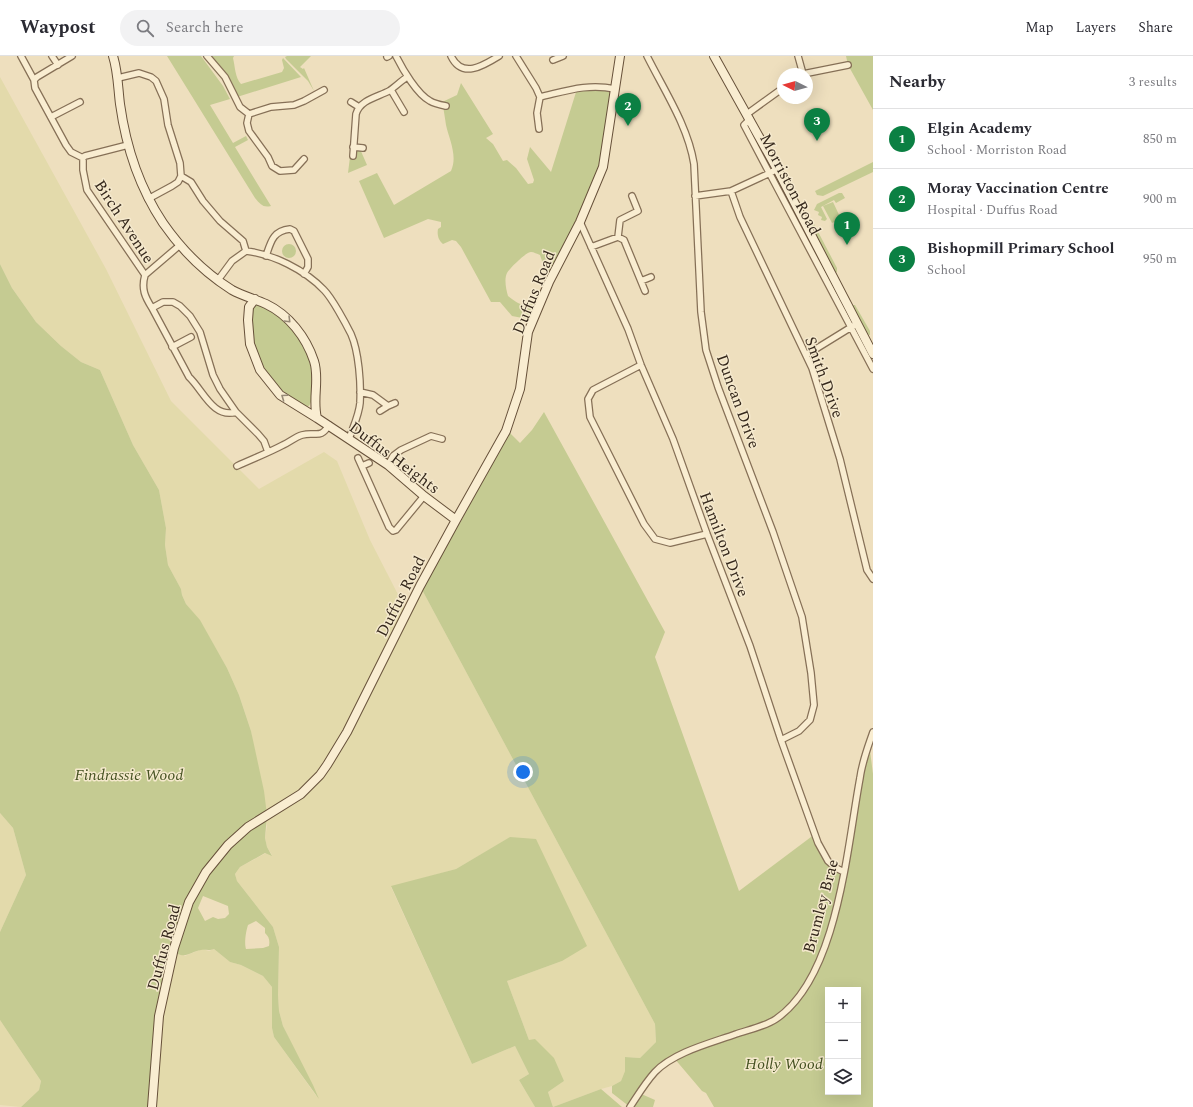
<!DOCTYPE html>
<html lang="en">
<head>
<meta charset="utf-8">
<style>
	body { margin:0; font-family:Spectral,serif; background:#f2f2f3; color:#2b2b33 }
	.controls { position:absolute; right:12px; bottom:12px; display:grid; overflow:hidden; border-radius:0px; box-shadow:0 4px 16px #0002 }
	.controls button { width:36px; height:36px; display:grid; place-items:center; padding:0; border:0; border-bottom:1px solid #e1e1e2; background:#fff; color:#2b2b33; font:20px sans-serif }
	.compass { position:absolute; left:777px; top:12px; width:36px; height:36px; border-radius:50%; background:#fff; box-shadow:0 4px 16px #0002; rotate:275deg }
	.you { position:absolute; left:523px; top:716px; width:14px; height:14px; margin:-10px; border:3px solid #fff; border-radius:50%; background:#1a73e8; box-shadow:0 0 0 6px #1a73e833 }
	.badge { display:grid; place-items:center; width:26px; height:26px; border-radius:50%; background:#0b8043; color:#fff; font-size:13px; font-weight:700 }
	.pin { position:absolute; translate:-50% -33px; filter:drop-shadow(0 1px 2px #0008) }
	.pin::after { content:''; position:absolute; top:21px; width:14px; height:12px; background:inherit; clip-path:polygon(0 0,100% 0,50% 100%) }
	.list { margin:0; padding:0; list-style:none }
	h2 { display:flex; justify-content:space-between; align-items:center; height:52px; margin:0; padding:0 16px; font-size:17px }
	h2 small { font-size:13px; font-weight:400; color:#7c7c81 }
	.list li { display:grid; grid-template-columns:26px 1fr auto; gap:12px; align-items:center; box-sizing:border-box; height:60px; padding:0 16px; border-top:1px solid #e1e1e2 }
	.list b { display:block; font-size:15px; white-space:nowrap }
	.list p { margin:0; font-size:13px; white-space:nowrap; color:#7c7c81 }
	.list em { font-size:13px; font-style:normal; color:#7c7c81 }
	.icon { flex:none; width:22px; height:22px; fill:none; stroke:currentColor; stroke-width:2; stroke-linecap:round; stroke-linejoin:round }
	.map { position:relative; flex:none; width:873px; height:1051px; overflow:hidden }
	header { display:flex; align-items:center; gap:24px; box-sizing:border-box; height:56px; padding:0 20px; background:#fff; border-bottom:1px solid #e1e1e2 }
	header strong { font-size:19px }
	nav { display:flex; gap:22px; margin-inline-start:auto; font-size:14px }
	.search { width:280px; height:36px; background:#f2f2f3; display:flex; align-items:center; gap:10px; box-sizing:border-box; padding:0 14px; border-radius:22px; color:#7c7c81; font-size:15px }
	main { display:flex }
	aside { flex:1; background:#fff }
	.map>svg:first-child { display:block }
	.farmland { fill:#e3daab }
	.green { fill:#c5cb92; fill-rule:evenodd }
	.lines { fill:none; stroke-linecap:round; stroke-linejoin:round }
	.street-casing { stroke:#867057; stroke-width:8 }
	.secondary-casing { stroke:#67513a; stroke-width:10 }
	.street { stroke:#f9edd1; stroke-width:5.5 }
	.secondary { stroke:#f9edd1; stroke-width:8 }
	.oneway { stroke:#978a76 }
	.labels { text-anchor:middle; stroke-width:3; stroke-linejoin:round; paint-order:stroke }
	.street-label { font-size:16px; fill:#35281c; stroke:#f5e9cd }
	.park-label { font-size:16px; font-style:italic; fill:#465222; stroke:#f5e9cd }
</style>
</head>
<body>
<header>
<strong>Waypost</strong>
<div class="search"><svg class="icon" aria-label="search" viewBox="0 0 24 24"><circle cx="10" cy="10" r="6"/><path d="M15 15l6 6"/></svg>Search here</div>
<nav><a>Map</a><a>Layers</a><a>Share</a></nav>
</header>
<main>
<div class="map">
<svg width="873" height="1051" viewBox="0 0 873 1051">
	<rect width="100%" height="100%" fill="#eedfbe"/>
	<!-- farmland -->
	<path class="farmland" d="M0,21L106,213L171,345L259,433L324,396L337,405L370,484L407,556L420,530L655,968L656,986L640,1002L625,1001V1015L621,1025L612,1030L601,1033L553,1051L548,1036L564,1025L529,984L507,925L562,905L511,781L456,813L391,831L472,1008L515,990L529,1018L519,1024L535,1051H152L159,960L174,892L185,900L202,893L209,895L214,893L230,906L241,909L263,920L272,931V972L274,981L317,1041L283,970L279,955L278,939L279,891L273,871L237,825L235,818L240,811L266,797L272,799L267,791L265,782L267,770L251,675L239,639L227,612L200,565L186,548L182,539L181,533L168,509L165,489L166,472L159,434L133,389L100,314L81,306L61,290L36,266L12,232L0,208Z
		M0,757L13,772L26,819L0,876Z
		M0,964L41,1025L39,1034L21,1051L0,1049Z"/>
	<!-- green -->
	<path class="green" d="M167,0H201L223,30L230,43L210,49L233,87L246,80L248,84L235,91L271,150C263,152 260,148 255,142Z
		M208,0H234L233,2C235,10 235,22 241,28L282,16L284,12L282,4L283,2L301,21L237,41Z
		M287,0H311L300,11L303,13L304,12L314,35L308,25L286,3L285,1Z
		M846,0H873V54L848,9Z
		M461,27L493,78L486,82L493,88L503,105L507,104L516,112L528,128L533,127L534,124L527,103L530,91L551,116L577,33H615L605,102L549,226L540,199C537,198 534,196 531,196C526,196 509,213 507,217C504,223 506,233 508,240C513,244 519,249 526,249C530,248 532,247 536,248L528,263L512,260L500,246H491L461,191L456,185L452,184L443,188C438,184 437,178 438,173L441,171V166L428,163L384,182L359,125L377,117L394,149L451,115C458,100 449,83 446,69C445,62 444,56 443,50L438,48L457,39Z
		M360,93L367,109L348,117L350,101H354L356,95Z
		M873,106V116L823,140L817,139L815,135Z
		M839,137H842L845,142L836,147L834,144L821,151L827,163L825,165L821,164L822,161L818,159L819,156L814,154L817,148Z
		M833,146L841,163L832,167L823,150Z
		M806,162L814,168L837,212V216L835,217Z
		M282 195a7 7 0 1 1 14 0a7 7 0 1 1-14 0Z
		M0,208L12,232L36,266L61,290L81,306L100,314L133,389L159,434L166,472L165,489L168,509L181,533L182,539L186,548L200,564L227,612L239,639L251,675L264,735L267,759L265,782L267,791L272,800L265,797L240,811L235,818L237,825L273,871L279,891L278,939L279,955L283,970L313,1029L319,1043L274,981L272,972V931L263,920L241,909L230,906L214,893C209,895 205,893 201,894C192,895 187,902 178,898L174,893L159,960L152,1051H21L39,1034L41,1025L0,964V876L26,819L13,772L0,757ZM203,840L228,850L229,858L225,862L218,863L213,861L205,865L198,852ZM256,865L265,872V877C269,881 270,884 269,890L263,892L246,893C244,887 246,875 248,869Z
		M254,247C262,249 267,252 273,256C299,274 313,301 313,332C312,338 313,344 309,350L305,351C275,334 252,304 252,269C252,261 251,254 254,247Z
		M852,249H855L870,275V279L866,278Z
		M544,356L665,576L655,601L739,835L815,778L828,805L844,816L869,687L873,718V1051H714L706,1037L702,1035L674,1002L656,1015L639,1037L655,1044L653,1051H630L612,1037V1030L621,1025L625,1015V1001L640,1002L656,986L655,968L420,530L460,467L509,376L520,387L532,374ZM828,934H858V1036H828Z
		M510,781L536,783L587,890L562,905L507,925L529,984L535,983L554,1002L564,1025L548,1036L553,1051L601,1033L622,1051H535L519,1024L529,1018L515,990L472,1008L391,830L456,813Z"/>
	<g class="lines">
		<defs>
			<path id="street" d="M21,0L34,24
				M52,0L58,9
				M72,0L37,21L34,24L35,32L66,89L71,96L83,102L85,100L128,89
				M207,0L225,21L240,51L249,58L271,51L294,49L304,45L324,34
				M396,0C403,14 417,38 430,45C435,48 441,49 446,50
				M451,0C462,23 483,10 499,0
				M516,0L536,32L540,41C566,35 588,27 615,33
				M647,0C664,34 688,70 694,108L701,256L706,294L718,331L773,476L802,561L811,617L814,649L810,664L799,675L781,684
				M798,0L803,18
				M387,1L389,0
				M553,4L563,0
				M803,18L848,9
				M118,22L139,17L151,21L156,25L164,43L168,69L180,107L181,120L178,126L172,130L148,143
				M391,34L404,56
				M351,46L359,51
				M249,58L247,67L249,75L268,101L272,110L280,115L294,114L304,103
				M747,58L783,32
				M51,61L80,46
				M750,63L744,69L873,313
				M539,73L537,57L540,41
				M353,91L363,92
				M353,100L356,58C360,44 377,41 389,35C395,31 401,25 407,21
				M83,102V114L87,134L145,219
				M181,120L191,126L203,145L220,165L243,185L246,195
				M731,135L740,161L812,312L840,403L867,514L873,523
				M695,140L731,135L770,117L777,113
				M580,166L628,273L641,309L673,383L707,478L750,590L781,684L818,787L828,805L836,812L844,816
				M618,181L620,164L638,155L632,140
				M591,191L618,181L624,184L645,235
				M266,200C271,185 273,175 290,173L294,175L308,203V211L304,218
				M145,219L180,189
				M145,219C141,233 145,241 152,252
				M218,224L232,205L246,195C273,198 305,214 324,234C332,242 346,268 351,278C359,296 361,328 360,347C359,359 353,371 349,383
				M641,225L651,221
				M172,291L191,281
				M806,299L853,270
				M641,309L593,334L588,343L590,361L644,468L655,483L670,487L707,478
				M360,336L373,339L388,350L380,355
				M388,350L395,347
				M236,356C213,363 203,334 189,321L152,252L163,246H173L180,250L190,260L200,276L213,319L220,333L236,356L258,378L264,385L268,396
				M358,402L389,471L393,475L396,474L424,440
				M388,409L393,400L401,394L431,380L442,383
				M237,410C252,403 268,397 283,389C290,386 295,381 302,379C316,375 320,384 329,369
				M362,410L369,407
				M630,1051C638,1039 645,1027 655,1016C674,996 711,987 736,978C748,974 766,970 776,963C838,921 847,791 860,722C862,706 868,691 873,676"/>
			<path id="secondary" d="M113,0C118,16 118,32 120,48C126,91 139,131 163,167C181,193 205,217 232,234C243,240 255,243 266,248C289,259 306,281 314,305C320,323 312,343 317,362
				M714,0L777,113L873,298
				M255,243L249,251L248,264L250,288L260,314L280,339L317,362L388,409L424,440L456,464
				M152,1051L159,960L174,892L189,846L206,816L228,789L248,771L301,738L320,719L327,709L347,676L420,530L456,464L506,375L520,333L528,276L549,226L580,166L603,111L620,0"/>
		</defs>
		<!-- street casing -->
		<use href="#street" class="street-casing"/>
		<!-- secondary casing -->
		<use href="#secondary" class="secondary-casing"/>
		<!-- street -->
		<use href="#street" class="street"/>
		<!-- secondary -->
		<use href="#secondary" class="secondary"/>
	</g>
	<!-- one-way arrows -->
	<defs><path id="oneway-chevron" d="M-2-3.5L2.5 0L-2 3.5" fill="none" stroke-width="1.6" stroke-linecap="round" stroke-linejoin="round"/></defs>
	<g class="oneway">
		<use href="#oneway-chevron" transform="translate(288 264) rotate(45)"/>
		<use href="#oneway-chevron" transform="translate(284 341) rotate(-145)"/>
	</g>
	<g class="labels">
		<!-- street labels -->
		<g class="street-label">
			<text transform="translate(791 128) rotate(62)" y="6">Morriston Road</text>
			<text transform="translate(125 165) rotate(57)" y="6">Birch Avenue</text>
			<text transform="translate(533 236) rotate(-68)" y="6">Duffus Road</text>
			<text transform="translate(825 321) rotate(70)" y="6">Smith Drive</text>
			<text transform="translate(739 345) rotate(70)" y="6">Duncan Drive</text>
			<text transform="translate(395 401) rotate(37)" y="6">Duffus Heights</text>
			<text transform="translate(725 488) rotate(69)" y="6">Hamilton Drive</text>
			<text transform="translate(400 540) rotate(-63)" y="6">Duffus Road</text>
			<text transform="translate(820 850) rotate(-75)" y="6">Brumley Brae</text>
			<text transform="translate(163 891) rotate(-75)" y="6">Duffus Road</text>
		</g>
		<!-- park labels -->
		<g class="park-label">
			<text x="129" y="724">Findrassie Wood</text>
			<text x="784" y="1013">Holly Wood</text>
		</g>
	</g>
</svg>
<div class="controls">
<button>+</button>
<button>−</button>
<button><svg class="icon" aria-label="layers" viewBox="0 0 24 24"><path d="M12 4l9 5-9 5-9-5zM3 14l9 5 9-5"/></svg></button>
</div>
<svg class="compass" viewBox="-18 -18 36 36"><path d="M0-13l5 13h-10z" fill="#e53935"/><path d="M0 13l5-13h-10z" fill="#7c7c81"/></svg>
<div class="you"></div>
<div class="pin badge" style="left:847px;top:189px">1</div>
<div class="pin badge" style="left:628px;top:70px">2</div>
<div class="pin badge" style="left:817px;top:85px">3</div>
</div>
<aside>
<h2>Nearby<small>3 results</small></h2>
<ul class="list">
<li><span class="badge">1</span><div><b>Elgin Academy</b><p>School · Morriston Road</p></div><em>850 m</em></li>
<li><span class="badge">2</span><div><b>Moray Vaccination Centre</b><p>Hospital · Duffus Road</p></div><em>900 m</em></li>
<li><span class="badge">3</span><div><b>Bishopmill Primary School</b><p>School</p></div><em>950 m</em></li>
</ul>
</aside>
</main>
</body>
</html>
